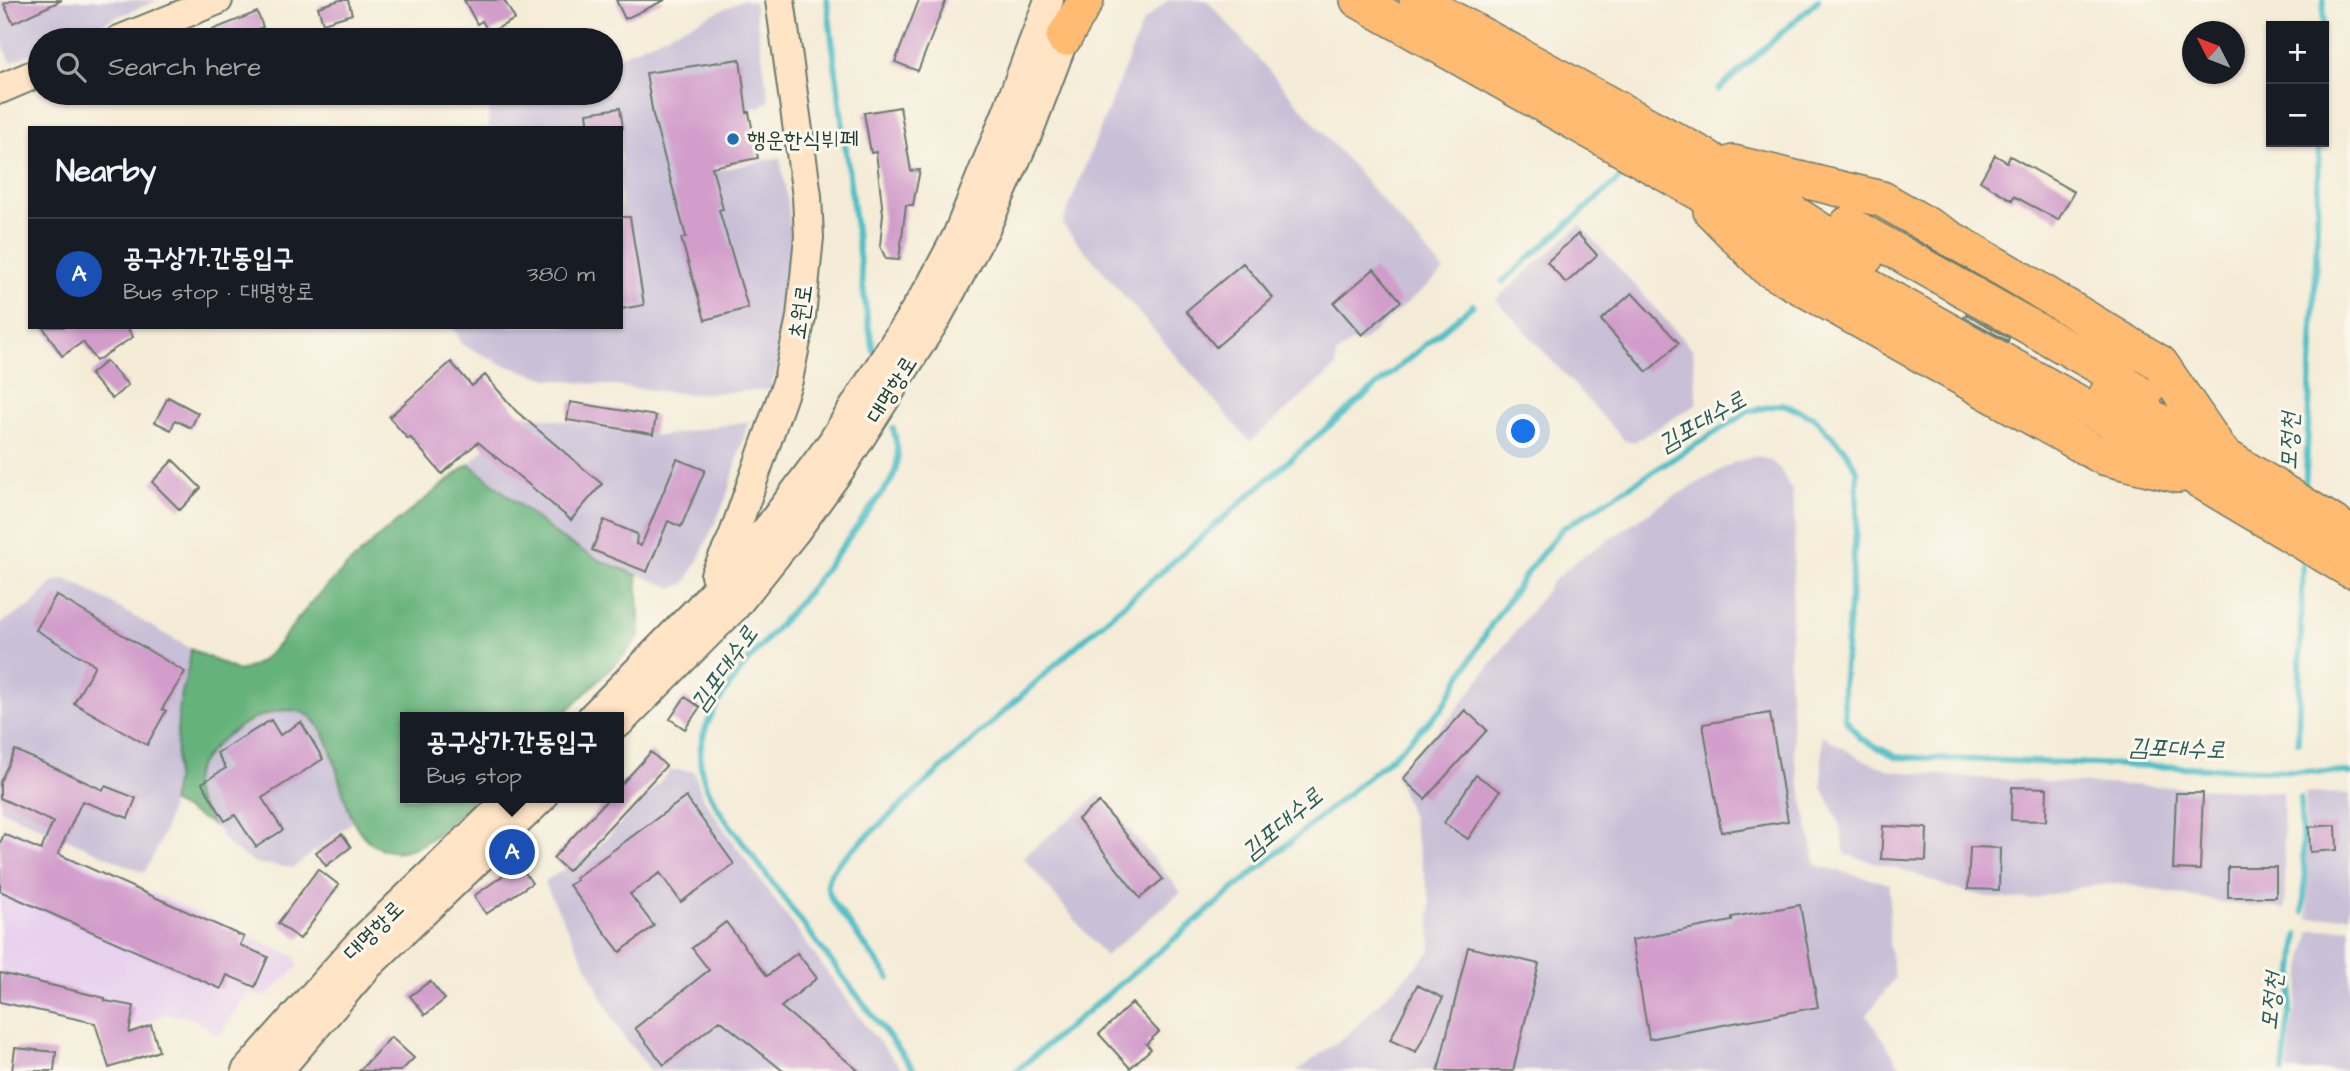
<!DOCTYPE html>
<html lang="en">
<head>
<meta charset="utf-8">
<style>
	body { margin:0; font-family:"Architects Daughter","Poor Story",sans-serif; background:#242831; color:#f1f3f6 }
	.controls { position:absolute; right:21px; top:21px; display:grid; overflow:hidden; border-radius:0px; box-shadow:0 2px 5px #0004 }
	.controls button { width:63px; height:63px; display:grid; place-items:center; padding:0; border:0; border-bottom:2px solid #363941; background:#171b24; color:#f1f3f6; font:35px sans-serif }
	.compass { position:absolute; left:2182px; top:21px; width:63px; height:63px; border-radius:50%; background:#171b24; box-shadow:0 2px 5px #0004; rotate:312deg }
	.you { position:absolute; left:1524px; top:432px; width:24px; height:24px; margin:-18px; border:5px solid #fff; border-radius:50%; background:#1a73e8; box-shadow:0 0 0 10px #1a73e833 }
	.badge { display:grid; place-items:center; width:46px; height:46px; border-radius:50%; background:#1f6fb2; color:#fff; font-size:23px; font-weight:700 }
	.pin { position:absolute; translate:-50% -50%; border:4px solid #fff; box-shadow:0 2px 7px #0006 }
	.popup { position:absolute; left:400px; top:712px; width:224px; height:91px; box-sizing:border-box; display:grid; place-content:center; border-radius:0px; background:#171b24; filter:drop-shadow(0 2px 5px #0005); font-size:23px; white-space:nowrap; color:#9ea1a6 }
	.popup b { font-size:26px; color:#f1f3f6 }
	.popup::after { content:''; position:absolute; left:50%; top:100%; margin-left:-14px; border:14px solid transparent; border-top-color:#171b24 }
	.list { margin:0; padding:0; list-style:none }
	h2 { display:flex; justify-content:space-between; align-items:center; height:91px; margin:0; padding:0 28px; font-size:30px }
	h2 small { font-size:23px; font-weight:400; color:#9ea1a6 }
	.list li { display:grid; grid-template-columns:46px 1fr auto; gap:21px; align-items:center; box-sizing:border-box; height:112px; padding:0 28px; border-top:2px solid #363941 }
	.list b { display:block; font-size:26px; white-space:nowrap }
	.list p { margin:0; font-size:23px; white-space:nowrap; color:#9ea1a6 }
	.list em { font-size:23px; font-style:normal; color:#9ea1a6 }
	.icon { flex:none; width:38px; height:38px; fill:none; stroke:currentColor; stroke-width:2; stroke-linecap:round; stroke-linejoin:round }
	.map { position:relative; flex:none; width:2350px; height:1071px; overflow:hidden }
	.search { position:absolute; background:#171b24; box-shadow:0 2px 5px #0004; left:28px; top:28px; width:595px; height:77px; display:flex; align-items:center; gap:18px; box-sizing:border-box; padding:0 24px; border-radius:38px; color:#9ea1a6; font-size:26px }
	.panel { position:absolute; background:#171b24; box-shadow:0 2px 5px #0004; left:28px; top:126px; width:595px; height:203px; border-radius:0px }
	.map>svg:first-child { display:block }
	.built { fill:#e8d2ee }
	.industrial { fill:#c9bfd7 }
	.forest { fill:#66b27b; stroke:#427858; stroke-width:2 }
	.lines { fill:none; stroke-linecap:round; stroke-linejoin:round }
	.stream { stroke:#50bec7; stroke-width:6 }
	.building { fill:#d29dcb }
	.secondary-casing { stroke:#6a7a6d; stroke-width:32 }
	.highway-casing { stroke:#6a7a6d; stroke-width:38 }
	.secondary { stroke:#ffe4c6; stroke-width:28 }
	.highway { stroke:#febb71; stroke-width:35 }
	.poi-dot { fill:#1f6fb2; stroke:#fbf7ec; stroke-width:2.5 }
	.labels { text-anchor:middle; stroke-width:6; stroke-linejoin:round; paint-order:stroke }
	.poi-label { font-size:23px; fill:#1f3d34; stroke:#fbf7ec; text-anchor:start }
	.street-label { font-size:23px; fill:#1f3d34; stroke:#fbf7ec }
	.water-label { font-size:24px; font-style:italic; fill:#2b5d59; stroke:#fbf7ec }
</style>
</head>
<body>
<div class="map">
<svg width="2350" height="1071" viewBox="0 0 2350 1071">
	<rect width="100%" height="100%" fill="#fbf7ec"/>
	<filter id="ink" filterUnits="userSpaceOnUse"><feTurbulence type="fractalNoise" baseFrequency=".0143" numOctaves="2"/><feDisplacementMap in="SourceGraphic" scale="14" xChannelSelector="R" yChannelSelector="G"/><feConvolveMatrix kernelMatrix="1 2 1 2 8 2 1 2 1" color-interpolation-filters="sRGB"/></filter>
	<filter id="wash" filterUnits="userSpaceOnUse"><feTurbulence type="fractalNoise" baseFrequency=".00686" numOctaves="4" result="noise"/><feDisplacementMap in="SourceGraphic" scale="28" xChannelSelector="R" yChannelSelector="G"/><feGaussianBlur stdDeviation="1.57" result="paint"/><feColorMatrix in="noise" values="0 0 0 0 0 0 0 0 0 0 0 0 0 0 0 0 0 1.4 0 .05"/><feComposite in="paint" operator="in"/></filter>
	<g filter="url(#wash)">
		<rect width="100%" height="100%" fill="#f4ecd7"/>
		<!-- built -->
		<path class="built" d="M5,826L294,956L299,966L264,998L248,992L219,1037L206,1026L186,1016L164,1014L154,1020L110,1033L0,1007V837Z"/>
		<!-- industrial -->
		<path class="industrial" d="M0,0H158L62,40H40V50L11,62L0,38Z
			M743,0L754,2L769,101L760,107L703,117L716,171L780,157L788,204L792,242L791,311L782,354L770,390L688,394L548,379L502,364L461,344L453,327H621V128H489L488,113L493,104L502,98L527,93H611V60Z
			M1168,0H1207L1444,271L1361,343L1351,342L1336,355V367L1250,442L1062,224L1143,22Z
			M1580,225L1693,350L1697,404L1634,442L1625,441L1496,299Z
			M520,414L661,436L749,421L726,498L699,558L685,584L674,588L599,560L559,537L469,464Z
			M1757,456L1771,461L1780,469L1792,491L1795,527L1789,680L1795,762L1816,865L1890,884L1889,944L1895,978L1867,1015L1903,1071H1297L1348,1034L1431,951L1430,901L1411,815L1395,773L1452,716L1554,580L1576,561L1668,500L1735,462Z
			M64,579L81,586L191,649L190,668L180,704L176,781L166,825L156,851L144,873L0,809V624L32,605L53,582Z
			M284,710L299,712L312,717L319,727L336,764L352,822L293,868L254,863L228,845L194,794L192,783L196,771L206,756L225,737L266,714Z
			M1822,735L1859,758L1892,771L1990,779L2283,792L2285,909L2232,904L2118,883L2082,887L2031,899L1991,898L1950,888L1912,873L1845,854L1839,822L1822,787Z
			M671,770L694,771L702,797L735,845L869,1030L904,1071H651L620,1032L544,882L596,849Z
			M2305,793L2350,794V915L2308,919Z
			M1100,794L1181,892L1105,956L1023,857Z
			M2350,927V1071H2288L2290,1039L2305,952L2311,931Z"/>
		<!-- forest -->
		<path class="forest" d="M469,464L559,537L599,560L637,575L640,635L623,656L561,717H405V798H476C453,819 418,862 382,849C336,832 345,753 314,720C283,687 196,745 193,783C191,797 206,813 213,825L171,802C180,769 174,736 180,703C183,684 190,669 191,649L238,671C266,665 281,641 297,620C346,559 408,513 469,464Z"/>
		<g class="lines">
			<!-- stream -->
			<path class="stream" d="M827,0L867,318L874,352
				M2323,26L2324,0
				M1718,90L1818,0
				M1502,282L1625,174
				M893,428C898,448 901,461 891,481C863,518 836,556 807,593C774,633 713,691 702,741C695,769 708,793 723,816L824,952L915,1071
				M2305,492L2316,263L2319,142
				M2298,742L2303,555
				M2300,798L2305,883L2303,912
				M889,978L833,902C823,883 827,876 841,860L1067,654L1337,419L1473,305
				M1016,1071L1399,751L1442,708L1491,625L1529,570L1562,529L1749,411L1783,404L1813,417L1846,451L1857,471V519L1843,686L1845,718L1860,738L1896,757L2350,773
				M2283,1071L2298,935"/>
		</g>
		<g id="blocks">
			<!-- building -->
			<path class="building" d="M13,0H62L13,23L4,4Z
				M340,0H348L352,14L323,23L318,7Z
				M464,0H504L515,19L489,33L482,21L477,24Z
				M616,0H665L625,19Z
				M919,0H946L918,71L895,62Z
				M257,12L263,27L252,31L256,40H187Z
				M740,59L747,113L749,112L758,158L712,167L723,209L719,210L748,308L705,320L681,238L686,237L653,115L646,73Z
				M900,107L911,171L920,170L913,205H906L899,260L886,259L880,246L883,214L876,152L871,153L864,113Z
				M620,108L623,128H589L587,113Z
				M1995,155L2007,162L2010,156L2074,192L2058,220L2014,196L2012,200L1980,181Z
				M621,217H630L644,305L621,309Z
				M1578,234L1597,255L1566,283L1547,262Z
				M1243,263L1273,298L1216,347L1186,311Z
				M1374,269L1401,301L1362,335L1334,303Z
				M1632,293L1679,343L1647,372L1601,320Z
				M1966,314L2009,338L2008,341L1964,317Z
				M43,327H127L133,337L96,361L83,342L62,356Z
				M106,361L128,385L112,399L90,375Z
				M451,362L472,386L485,375L516,411L602,484L571,520L478,442L442,474L410,437L408,439L389,417Z
				M168,397L198,413L191,428L175,420L171,430L155,422Z
				M570,402L656,416L653,434L567,420Z
				M677,459L705,470L681,527L668,521L647,572L592,550L604,520L637,534L636,544L641,546Z
				M173,460L201,488L180,510L152,482Z
				M56,595L185,672L162,709L166,711L147,745L74,703L95,665L36,630Z
				M685,697L700,707L685,729L670,719Z
				M1465,710L1487,730L1425,799L1403,779Z
				M1770,713L1788,821L1721,832L1703,724Z
				M271,720L280,735L301,722L323,759L262,798L283,830L256,847L235,815L225,821L202,783L226,768L217,753Z
				M15,750L103,790L105,786L136,798L128,818L82,801L58,854L244,937L240,945L268,957L255,987L227,975L221,989L0,891V843L4,834L41,850L53,822L0,798V782Z
				M651,752L666,766L568,871L553,858L609,798H619V787Z
				M1476,775L1500,791L1468,839L1444,823Z
				M2012,787L2047,788L2046,821L2011,820Z
				M2176,793H2203L2200,870L2173,869Z
				M686,797L734,864L681,902L660,873L630,894L654,926L620,952L569,885L577,880L575,878Z
				M1099,802L1163,879L1140,898L1078,819Z
				M2336,825L2337,850L2310,852L2309,827Z
				M1883,826L1927,828L1926,861L1881,859Z
				M342,834L351,847L326,866L316,852Z
				M1970,847L2000,848L1999,890L1968,889Z
				M519,864L532,883L486,914L474,896Z
				M2228,867H2276V897H2228Z
				M318,869L339,885L300,939L278,923Z
				M1800,905L1818,1007L1649,1039L1632,940L1732,921V917Z
				M726,922L767,976L797,953L817,978L781,1007L859,1071H783L720,1020L664,1065L635,1028L709,970L692,948Z
				M1468,947L1539,964L1513,1071H1438Z
				M0,973L105,998V1001L134,1006L129,1033L151,1025L159,1051L109,1068L95,1023L0,1002Z
				M430,981L445,999L425,1015L410,996Z
				M1417,985L1443,998L1416,1052L1390,1040Z
				M1132,1003L1159,1032L1146,1044L1151,1049L1130,1068L1099,1034Z
				M391,1037L414,1058L401,1071H359Z
				M15,1048L56,1052L54,1071H12Z"/>
		</g>
	</g>
	<g filter="url(#ink)">
		<use href="#blocks" fill-opacity="0" stroke="#6a7a6d" stroke-width="2"/>
		<g class="lines">
			<defs>
				<path id="secondary" d="M119,40L218,0
					M0,89L40,72
					M715,575L733,537L788,380L801,317L809,237L807,196L780,0
					M592,717L699,608L771,524L832,442L931,285L957,236L1008,110L1049,0
					M619,723L735,607L795,532L842,467L936,319L986,227L1030,128L1071,20
					M246,1071L361,941L510,798
					M278,1071L367,967L542,798"/>
				<path id="highway" d="M1358,0L1684,184L2109,420L2199,480L2350,570
					M1417,0L1706,157L1837,241L1866,257
					M1064,38L1086,0
					M1733,163L1882,199L2019,278L2160,363L2221,452
					M1711,211L1767,268L2103,457L2178,475
					M1848,224L2113,374L2144,397
					M2107,394L2223,455L2350,533"/>
			</defs>
			<!-- secondary casing -->
			<use href="#secondary" class="secondary-casing"/>
			<!-- highway casing -->
			<use href="#highway" class="highway-casing"/>
			<!-- secondary -->
			<use href="#secondary" class="secondary"/>
			<!-- highway -->
			<use href="#highway" class="highway"/>
		</g>
	</g>
	<!-- markers -->
	<circle class="poi-dot" cx="733" cy="139" r="7"/>
	<g class="labels">
		<!-- poi labels -->
		<g class="poi-label">
			<text x="747" y="147">행운한식뷔페</text>
		</g>
		<!-- street labels -->
		<g class="street-label">
			<text transform="translate(800 312) rotate(-82)" y="8">초원로</text>
			<text transform="translate(891 389) rotate(-58)" y="8">대명항로</text>
			<text transform="translate(373 930) rotate(-45)" y="8">대명항로</text>
		</g>
		<!-- water labels -->
		<g class="water-label">
			<text transform="translate(1702 421) rotate(-30)" y="8">김포대수로</text>
			<text transform="translate(2289 441) rotate(-88)" y="8">모정천</text>
			<text transform="translate(724 668) rotate(-55)" y="8">김포대수로</text>
			<text transform="translate(2177 748) rotate(2)" y="8">김포대수로</text>
			<text transform="translate(1282 823) rotate(-40)" y="8">김포대수로</text>
			<text transform="translate(2271 1001) rotate(-84)" y="8">모정천</text>
		</g>
	</g>
</svg>
<div class="controls">
<button>+</button>
<button>−</button>
</div>
<svg class="compass" viewBox="-18 -18 36 36"><path d="M0-13l5 13h-10z" fill="#e53935"/><path d="M0 13l5-13h-10z" fill="#9ea1a6"/></svg>
<div class="you"></div>
<div class="pin badge" style="left:512px;top:852px;background:#1a4fb4">A</div>
<div class="popup"><b>공구상가.간동입구</b>Bus stop</div>
<div class="search"><svg class="icon" aria-label="search" viewBox="0 0 24 24"><circle cx="10" cy="10" r="6"/><path d="M15 15l6 6"/></svg>Search here</div>
<section class="panel">
<h2>Nearby<small></small></h2>
<ul class="list">
<li><span class="badge" style="background:#1a4fb4">A</span><div><b>공구상가.간동입구</b><p>Bus stop · 대명항로</p></div><em>380 m</em></li>
</ul>
</section>
</div>
</body>
</html>
